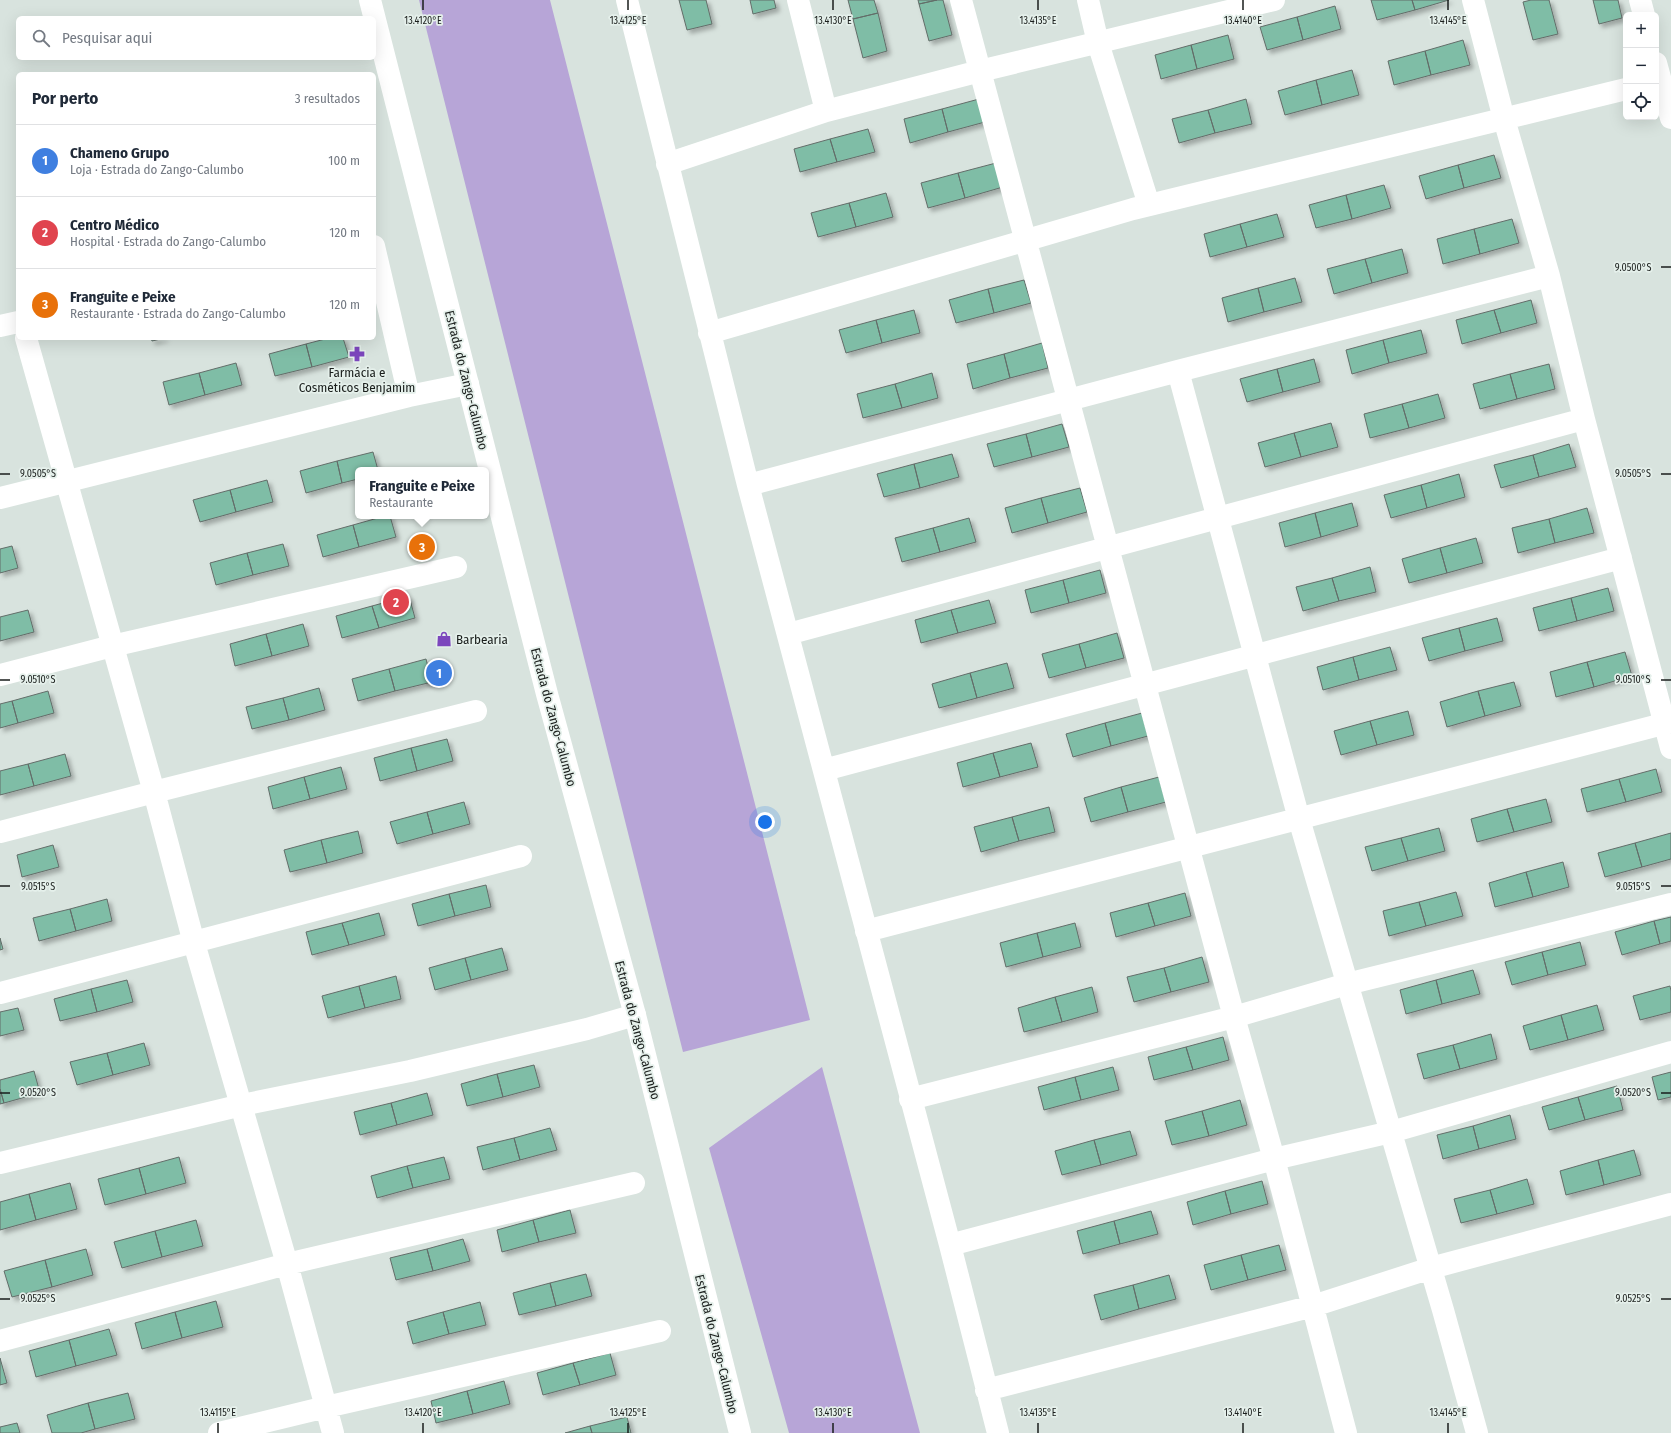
<!DOCTYPE html>
<html lang="pt">
<head>
<meta charset="utf-8">
<style>
	body { margin:0; font-family:"Fira Sans Condensed",sans-serif; background:#f2f2f3; color:#1f2937 }
	.controls { position:absolute; right:12px; top:12px; display:grid; overflow:hidden; border-radius:6px; box-shadow:0 4px 16px #0002 }
	.controls button { width:36px; height:36px; display:grid; place-items:center; padding:0; border:0; border-bottom:1px solid #e0e1e3; background:#fff; color:#1f2937; font:20px sans-serif }
	.you { position:absolute; left:765px; top:822px; width:14px; height:14px; margin:-10px; border:3px solid #fff; border-radius:50%; background:#1a73e8; box-shadow:0 0 0 6px #1a73e833 }
	.badge { display:grid; place-items:center; width:26px; height:26px; border-radius:50%; background:#7c46bd; color:#fff; font-size:13px; font-weight:700 }
	.pin { position:absolute; translate:-50% -50%; border:2px solid #fff; box-shadow:0 1px 4px #0006 }
	.popup { position:absolute; left:355px; top:467px; width:134px; height:52px; box-sizing:border-box; display:grid; place-content:center; border-radius:6px; background:#fff; filter:drop-shadow(0 1px 3px #0005); font-size:13px; white-space:nowrap; color:#747a83 }
	.popup b { font-size:15px; color:#1f2937 }
	.popup::after { content:''; position:absolute; left:50%; top:100%; margin-left:-8px; border:8px solid transparent; border-top-color:#fff }
	.list { margin:0; padding:0; list-style:none }
	h2 { display:flex; justify-content:space-between; align-items:center; height:52px; margin:0; padding:0 16px; font-size:17px }
	h2 small { font-size:13px; font-weight:400; color:#747a83 }
	.list li { display:grid; grid-template-columns:26px 1fr auto; gap:12px; align-items:center; box-sizing:border-box; height:72px; padding:0 16px; border-top:1px solid #e0e1e3 }
	.list b { display:block; font-size:15px; white-space:nowrap }
	.list p { margin:0; font-size:13px; white-space:nowrap; color:#747a83 }
	.list em { font-size:13px; font-style:normal; color:#747a83 }
	.icon { flex:none; width:22px; height:22px; fill:none; stroke:currentColor; stroke-width:2; stroke-linecap:round; stroke-linejoin:round }
	.map { position:relative; flex:none; width:1671px; height:1433px; overflow:hidden }
	.search { position:absolute; background:#fff; box-shadow:0 4px 16px #0002; left:16px; top:16px; width:360px; height:44px; display:flex; align-items:center; gap:10px; box-sizing:border-box; padding:0 14px; border-radius:6px; color:#747a83; font-size:15px }
	.panel { position:absolute; background:#fff; box-shadow:0 4px 16px #0002; left:16px; top:72px; width:360px; height:268px; border-radius:6px }
	.map>svg:first-child { display:block }
	.water { fill:#b7a5d7 }
	.building { fill:#7fbda6; stroke:#636d69; filter:url(#shadow) }
	.lines { fill:none; stroke-linecap:round; stroke-linejoin:round }
	.minor { stroke:#fff; stroke-width:22 }
	.secondary { stroke:#fff; stroke-width:22 }
	.ticks { fill:none; stroke:#1a1e1c; stroke-width:1.5 }
	.labels { text-anchor:middle; stroke-width:3.5; stroke-linejoin:round; paint-order:stroke }
	.poi-label { font-size:13px; fill:#1a1e1c; stroke:#e5f0eb }
	.street-label { font-size:13px; fill:#1a1e1c; stroke:#e5f0eb }
	.ticks-label { font-size:10px; text-anchor:middle; fill:#1a1e1c; stroke:#e5f0eb; stroke-width:3.5; stroke-linejoin:round; paint-order:stroke }
</style>
</head>
<body>
<div class="map">
<svg width="1671" height="1433" viewBox="0 0 1671 1433">
	<defs>
		<filter id="shadow"><feDropShadow dx="3.5" dy="3.5" stdDeviation="2" flood-color="#0004"/></filter>
	</defs>
	<rect width="100%" height="100%" fill="#d8e3de"/>
	<!-- water -->
	<path class="water" d="M419,0H550L810,1020L683,1052Z
		M822,1067L920,1433H789L709,1148Z"/>
	<!-- building -->
	<path class="building" d="M679,0H706L712,24L687,30Z
		M750,0H774L776,8L753,14Z
		M848,0H874L878,13L853,19Z
		M918,0H937L919,4Z
		M937,0H943L952,35L929,41L919,4Z
		M1371,0H1412L1415,10L1377,20Z
		M1412,0H1449L1415,10Z
		M1531,0H1549L1558,34L1533,40L1523,2Z
		M1593,0H1618L1622,18L1599,24Z
		M1335,6L1341,29L1303,40L1297,17Z
		M878,13L887,51L863,58L853,19Z
		M1297,17L1303,40L1267,50L1260,27Z
		M1228,35L1234,59L1197,69L1191,45Z
		M1463,40L1470,65L1431,75L1425,51Z
		M1191,45L1197,69L1161,79L1155,55Z
		M1425,51L1431,75L1394,85L1388,61Z
		M1352,70L1359,95L1322,105L1316,80Z
		M1316,80L1322,105L1285,115L1278,91Z
		M979,99L985,122L948,132L942,109Z
		M1246,99L1252,124L1215,133L1208,110Z
		M942,109L948,132L910,143L904,119Z
		M1208,110L1215,133L1179,143L1172,119Z
		M868,129L875,152L837,162L830,139Z
		M830,139L837,162L800,172L794,149Z
		M1494,155L1501,178L1464,188L1458,165Z
		M996,163L1003,187L965,198L958,173Z
		M1458,165L1464,188L1426,199L1419,176Z
		M958,173L965,198L928,208L921,183Z
		M1384,185L1391,208L1352,219L1346,195Z
		M886,193L893,217L856,227L849,203Z
		M1346,195L1352,219L1316,228L1309,205Z
		M849,203L856,227L818,237L811,213Z
		M1277,214L1284,237L1247,247L1240,224Z
		M1512,219L1519,243L1480,254L1474,229Z
		M1240,224L1247,247L1210,257L1204,234Z
		M1474,229L1480,254L1443,264L1437,239Z
		M1402,249L1408,273L1372,283L1365,259Z
		M1365,259L1372,283L1334,294L1327,269Z
		M1295,278L1302,302L1264,312L1258,288Z
		M1024,280L1031,303L994,313L988,289Z
		M1258,288L1264,312L1228,322L1222,298Z
		M988,289L994,313L956,323L949,300Z
		M1531,300L1537,323L1501,333L1494,310Z
		M914,310L920,333L882,343L876,320Z
		M1494,310L1501,333L1462,344L1456,320Z
		M876,320L882,343L846,353L839,330Z
		M1421,330L1427,353L1389,363L1383,340Z
		M151,338H165L152,341Z
		M329,338H343L349,357L312,367L306,344Z
		M1383,340L1389,363L1352,374L1346,350Z
		M1042,343L1048,368L1010,378L1004,354Z
		M306,344L312,367L275,376L269,354Z
		M1004,354L1010,378L973,389L967,364Z
		M1314,359L1320,382L1283,392L1277,369Z
		M236,363L242,385L205,395L199,373Z
		M1549,364L1555,389L1517,399L1510,374Z
		M1277,369L1283,392L1247,402L1240,379Z
		M199,373L205,395L169,405L163,382Z
		M932,373L938,398L902,408L895,384Z
		M1510,374L1517,399L1480,409L1473,384Z
		M895,384L902,408L863,418L857,394Z
		M1438,394L1445,418L1409,428L1402,404Z
		M1402,404L1409,428L1370,438L1364,414Z
		M1331,423L1338,447L1301,457L1294,433Z
		M1062,424L1069,447L1032,457L1026,434Z
		M1294,433L1301,457L1265,467L1258,443Z
		M1026,434L1032,457L994,467L987,444Z
		M1569,444L1576,467L1539,477L1533,455Z
		M373,452L378,470H358V479L342,483L337,461Z
		M952,454L959,477L920,488L914,464Z
		M1533,455L1539,477L1501,488L1494,465Z
		M337,461L342,483L306,493L300,471Z
		M914,464L920,488L884,497L877,474Z
		M1459,474L1465,497L1427,508L1421,485Z
		M267,480L273,502L236,512L230,490Z
		M1421,485L1427,508L1391,518L1384,495Z
		M1080,488L1087,512L1048,523L1041,498Z
		M230,490L236,512L200,522L193,500Z
		M1041,498L1048,523L1012,533L1005,508Z
		M1352,503L1358,526L1321,537L1315,513Z
		M1587,508L1594,533L1555,543L1549,519Z
		M1315,513L1321,537L1285,547L1279,523Z
		M385,516H390L396,537L359,547L353,525Z
		M969,518L976,542L940,552L933,528Z
		M1549,519L1555,543L1518,553L1512,528Z
		M353,525L359,547L323,557L317,535Z
		M933,528L940,552L902,562L895,538Z
		M1476,538L1483,563L1447,573L1440,548Z
		M283,544L289,566L253,575L247,553Z
		M12,546L18,568L0,573V549Z
		M1440,548L1447,573L1409,583L1402,559Z
		M247,553L253,575L216,585L210,563Z
		M1370,567L1376,592L1339,601L1332,578Z
		M1100,570L1106,593L1069,603L1063,580Z
		M1332,578L1339,601L1303,611L1296,587Z
		M1063,580L1069,603L1031,613L1025,590Z
		M1608,588L1614,611L1577,621L1571,598Z
		M409,596L415,618L379,628L372,606Z
		M1571,598L1577,621L1539,631L1533,608Z
		M989,600L996,623L958,633L951,610Z
		M372,606L379,628L342,638L336,616Z
		M28,610L34,632L0,641V617Z
		M951,610L958,633L921,643L915,620Z
		M1497,618L1503,641L1465,651L1459,628Z
		M303,624L309,646L272,656L266,634Z
		M1459,628L1465,651L1429,661L1422,638Z
		M1117,633L1124,658L1086,668L1079,644Z
		M266,634L272,656L235,666L230,644Z
		M1079,644L1086,668L1049,678L1042,654Z
		M1390,647L1397,670L1359,680L1353,657Z
		M1625,652L1632,676L1594,687L1587,662Z
		M1353,657L1359,680L1323,690L1317,667Z
		M426,659L432,682L395,691L389,669Z
		M1587,662L1594,687L1556,697L1550,672Z
		M1007,663L1014,688L977,698L970,673Z
		M389,669L395,691L358,701L352,679Z
		M970,673L977,698L939,708L932,684Z
		M1514,682L1521,706L1485,716L1478,691Z
		M319,688L325,710L289,720L283,698Z
		M48,691L54,713L18,723L12,701Z
		M1478,691L1485,716L1447,727L1440,702Z
		M283,698L289,720L252,729L246,707Z
		M12,701L18,723L0,728V704Z
		M1408,711L1414,735L1377,745L1370,721Z
		M1142,713L1148,736L1111,746L1105,723Z
		M1370,721L1377,745L1341,755L1334,731Z
		M1105,723L1111,746L1073,757L1066,734Z
		M447,739L453,761L417,771L411,748Z
		M1031,743L1038,767L1000,777L993,753Z
		M411,748L417,771L380,781L374,758Z
		M993,753L1000,777L963,787L957,763Z
		M65,754L71,776L34,786L28,764Z
		M28,764L34,786L0,795V771Z
		M341,767L347,789L310,799L304,777Z
		M1656,769L1662,792L1626,802L1619,779Z
		M304,777L310,799L273,809L268,787Z
		M1159,777L1166,802L1128,812L1121,787Z
		M1619,779L1626,802L1587,812L1581,789Z
		M1121,787L1128,812L1091,822L1084,798Z
		M1546,799L1552,822L1514,832L1507,809Z
		M464,802L470,824L433,834L427,812Z
		M1049,807L1055,832L1019,841L1012,817Z
		M1507,809L1514,832L1477,842L1471,819Z
		M427,812L433,834L397,844L390,822Z
		M1012,817L1019,841L981,852L974,827Z
		M1439,828L1445,851L1408,861L1401,838Z
		M358,831L363,853L327,863L321,840Z
		M1671,833V859L1642,867L1635,843Z
		M1401,838L1408,861L1372,871L1365,847Z
		M321,840L327,863L290,872L284,850Z
		M1635,843L1642,867L1605,877L1598,853Z
		M53,845L59,867L22,877L17,855Z
		M1563,862L1569,887L1533,897L1526,872Z
		M1526,872L1533,897L1495,907L1489,883Z
		M486,885L491,907L455,916L449,894Z
		M1456,892L1463,916L1426,926L1419,902Z
		M1185,893L1191,916L1155,926L1148,903Z
		M449,894L455,916L418,926L412,904Z
		M107,899L112,921L76,931L70,909Z
		M1419,902L1426,926L1389,936L1383,911Z
		M1148,903L1155,926L1116,937L1110,913Z
		M70,909L76,931L39,941L33,918Z
		M379,913L385,935L349,945L342,923Z
		M1671,917V941L1660,944L1654,921Z
		M1654,921L1660,944L1622,955L1615,932Z
		M342,923L349,945L312,955L306,932Z
		M1075,923L1081,947L1043,957L1037,933Z
		M1037,933L1043,957L1006,967L1000,943Z
		M0,938L3,949L0,950Z
		M1580,942L1586,965L1548,975L1542,952Z
		M502,948L508,970L471,980L465,958Z
		M1542,952L1548,975L1512,985L1505,962Z
		M1202,957L1209,982L1171,992L1164,968Z
		M465,958L471,980L435,990L429,968Z
		M1164,968L1171,992L1134,1002L1127,977Z
		M1473,970L1480,994L1442,1004L1436,980Z
		M396,976L401,999L365,1008L359,986Z
		M127,980L133,1002L97,1012L91,989Z
		M1436,980L1442,1004L1406,1014L1400,990Z
		M359,986L365,1008L328,1018L322,996Z
		M1670,986L1671,991V1012L1640,1020L1633,996Z
		M1092,987L1098,1012L1062,1022L1055,997Z
		M91,989L97,1012L60,1021L54,999Z
		M1055,997L1062,1022L1024,1032L1018,1008Z
		M1597,1005L1604,1030L1568,1040L1561,1015Z
		M18,1008L24,1030L0,1036V1012Z
		M1561,1015L1568,1040L1530,1050L1523,1026Z
		M1491,1034L1497,1059L1460,1069L1453,1045Z
		M1223,1037L1229,1060L1193,1070L1186,1047Z
		M144,1043L150,1065L113,1075L107,1053Z
		M1453,1045L1460,1069L1424,1079L1417,1054Z
		M1186,1047L1193,1070L1154,1080L1148,1057Z
		M107,1053L113,1075L77,1085L70,1062Z
		M534,1065L540,1087L503,1097L497,1074Z
		M1113,1067L1119,1090L1081,1100L1075,1077Z
		M34,1071L40,1093L4,1103L0,1089V1080Z
		M1671,1072V1097L1658,1100L1652,1077Z
		M497,1074L503,1097L467,1106L461,1084Z
		M1075,1077L1081,1100L1044,1110L1038,1087Z
		M1617,1086L1623,1110L1585,1120L1578,1097Z
		M0,1089L4,1103L0,1104Z
		M427,1093L433,1115L397,1125L391,1103Z
		M1578,1097L1585,1120L1549,1130L1542,1107Z
		M1240,1100L1247,1125L1209,1136L1202,1111Z
		M391,1103L397,1125L360,1135L354,1112Z
		M1202,1111L1209,1136L1172,1145L1165,1121Z
		M1510,1115L1516,1139L1479,1149L1473,1126Z
		M1473,1126L1479,1149L1443,1159L1437,1135Z
		M550,1128L557,1150L520,1160L514,1138Z
		M1130,1131L1137,1155L1101,1165L1094,1140Z
		M514,1138L520,1160L483,1170L477,1147Z
		M1094,1140L1101,1165L1062,1175L1055,1151Z
		M1634,1150L1641,1175L1604,1185L1598,1160Z
		M179,1157L186,1183L146,1194L139,1168Z
		M444,1157L450,1179L413,1188L407,1166Z
		M1598,1160L1604,1185L1566,1195L1560,1171Z
		M407,1166L413,1188L377,1198L371,1176Z
		M139,1168L146,1194L105,1205L98,1179Z
		M1527,1179L1534,1204L1497,1214L1490,1190Z
		M1262,1181L1268,1204L1231,1214L1225,1191Z
		M70,1183L77,1209L36,1220L29,1194Z
		M1490,1190L1497,1214L1461,1223L1454,1199Z
		M1225,1191L1231,1214L1193,1225L1187,1202Z
		M29,1194L36,1220L0,1230V1202Z
		M570,1210L576,1233L539,1242L533,1220Z
		M1151,1211L1158,1234L1120,1244L1114,1221Z
		M196,1220L203,1246L162,1257L155,1231Z
		M533,1220L539,1242L502,1252L497,1230Z
		M1114,1221L1120,1244L1083,1254L1077,1231Z
		M155,1231L162,1257L122,1268L114,1242Z
		M463,1239L470,1261L433,1271L427,1249Z
		M1279,1245L1286,1270L1248,1280L1241,1255Z
		M86,1249L93,1275L52,1287L45,1260Z
		M427,1249L433,1271L396,1280L390,1258Z
		M1241,1255L1248,1280L1211,1290L1204,1265Z
		M45,1260L52,1287L12,1297L4,1271Z
		M586,1274L592,1296L556,1306L550,1283Z
		M1169,1275L1176,1299L1139,1309L1133,1285Z
		M550,1283L556,1306L519,1315L513,1293Z
		M1133,1285L1139,1309L1101,1320L1094,1295Z
		M216,1301L223,1327L182,1338L175,1312Z
		M480,1302L486,1325L449,1334L443,1312Z
		M175,1312L182,1338L142,1349L135,1323Z
		M443,1312L449,1334L413,1344L407,1322Z
		M109,1329L117,1355L76,1366L69,1340Z
		M69,1340L76,1366L36,1377L29,1351Z
		M610,1353L616,1375L580,1385L573,1363Z
		M0,1358L7,1383L0,1385Z
		M573,1363L580,1385L543,1395L537,1373Z
		M504,1381L510,1404L473,1414L467,1391Z
		M467,1391L473,1414L436,1423L431,1401Z
		M128,1393L135,1419L95,1429L88,1403Z
		M88,1403L95,1429L81,1433H52L47,1415Z
		M627,1417L631,1433H592L590,1426Z
		M17,1423L20,1433H0V1427Z
		M590,1426L592,1433H565Z"/>
	<g class="lines">
		<!-- minor -->
		<path class="minor" d="M627,0L748,485L950,1245L998,1433
			M798,0L826,111
			M961,0L1234,1017L1274,1159L1346,1433
			M1088,0L1098,43L1149,205
			M1473,0L1504,119L1549,276L1584,419L1671,748
			M1640,0L1644,15
			M1656,63L1671,118
			M667,164L826,111L980,71L1274,0
			M374,246L409,396
			M0,326L18,322
			M709,333L1133,209L1626,89
			M26,338L154,792L194,943L287,1264L333,1433
			M1178,371L1299,819L1443,1310L1477,1433
			M748,485L1178,371L1549,276
			M0,498L409,396L468,384
			M788,634L1584,419
			M0,675L112,646L456,567
			M824,770L1621,558
			M0,832L154,792L476,711
			M866,931L1671,722
			M0,993L521,856
			M910,1099L1234,1017L1347,984L1671,904
			M0,1163L242,1105L410,1071L587,1029L635,1015
			M950,1245L1274,1159L1391,1132L1671,1052
			M0,1341L287,1264L634,1183
			M986,1390L1313,1306L1431,1268L1671,1204
			M219,1433L326,1407L660,1331"/>
		<!-- secondary -->
		<path class="secondary" d="M370,0L547,694L635,1015L740,1433"/>
	</g>
	<!-- ticks -->
	<path class="ticks" d="M423,0V10M628,0V10M833,0V10M1038,0V10M1243,0V10M1448,0V10M1661,267H1671M0,474H10M1661,474H1671M0,680H10M1661,680H1671M0,886H10M1661,886H1671M0,1093H10M1661,1093H1671M0,1299H10M1661,1299H1671M218,1423V1433M423,1423V1433M628,1423V1433M833,1423V1433M1038,1423V1433M1243,1423V1433M1448,1423V1433"/>
	<!-- icons -->
	<defs>
		<symbol id="pharmacy-bare" viewBox="-9 -9 18 18"><path d="M-2-6h4v4h4v4h-4v4h-4v-4h-4v-4h4Z" fill="#7c46bd" stroke="#e5f0eb" stroke-width="2.5" paint-order="stroke"/></symbol>
		<symbol id="shop-bare" viewBox="-9 -9 18 18"><path d="M-5-2.5h2.3a2.7 3.5 0 0 1 5.4 0H5L5.5 6h-11ZM-1.5-2.5h3a1.5 2.3 0 0 0-3 0Z" fill="#7c46bd" stroke="#e5f0eb" stroke-width="2.5" paint-order="stroke"/></symbol>
	</defs>
	<g fill-rule="evenodd">
		<use href="#pharmacy-bare" x="346" y="343" width="22" height="22"/>
		<use href="#shop-bare" x="433" y="628" width="22" height="22"/>
	</g>
	<g class="labels">
		<!-- poi labels -->
		<g class="poi-label">
			<text x="357" y="377">Farmácia e<tspan x="357" dy="15">Cosméticos Benjamim</tspan></text>
			<text x="456" y="644" text-anchor="start">Barbearia</text>
		</g>
		<!-- street labels -->
		<g class="street-label">
			<text transform="translate(467 380) rotate(76)" y="5">Estrada do Zango-Calumbo</text>
			<text transform="translate(554 717) rotate(75)" y="5">Estrada do Zango-Calumbo</text>
			<text transform="translate(638 1030) rotate(75)" y="5">Estrada do Zango-Calumbo</text>
			<text transform="translate(717 1344) rotate(76)" y="5">Estrada do Zango-Calumbo</text>
		</g>
	</g>
	<g class="ticks-label">
		<text x="423" y="24">13.4120°E</text>
		<text x="628" y="24">13.4125°E</text>
		<text x="833" y="24">13.4130°E</text>
		<text x="1038" y="24">13.4135°E</text>
		<text x="1243" y="24">13.4140°E</text>
		<text x="1448" y="24">13.4145°E</text>
		<text x="1633" y="271">9.0500°S</text>
		<text x="38" y="477">9.0505°S</text>
		<text x="1633" y="477">9.0505°S</text>
		<text x="38" y="683">9.0510°S</text>
		<text x="1633" y="683">9.0510°S</text>
		<text x="38" y="890">9.0515°S</text>
		<text x="1633" y="890">9.0515°S</text>
		<text x="38" y="1096">9.0520°S</text>
		<text x="1633" y="1096">9.0520°S</text>
		<text x="38" y="1302">9.0525°S</text>
		<text x="1633" y="1302">9.0525°S</text>
		<text x="218" y="1416">13.4115°E</text>
		<text x="423" y="1416">13.4120°E</text>
		<text x="628" y="1416">13.4125°E</text>
		<text x="833" y="1416">13.4130°E</text>
		<text x="1038" y="1416">13.4135°E</text>
		<text x="1243" y="1416">13.4140°E</text>
		<text x="1448" y="1416">13.4145°E</text>
	</g>
</svg>
<div class="controls">
<button>+</button>
<button>−</button>
<button><svg class="icon" aria-label="locate" viewBox="0 0 24 24"><circle cx="12" cy="12" r="6"/><path d="M12 2v4M12 18v4M2 12h4M18 12h4"/></svg></button>
</div>
<div class="you"></div>
<div class="pin badge" style="left:439px;top:673px;background:#3f7fe0">1</div>
<div class="pin badge" style="left:396px;top:602px;background:#e0444e">2</div>
<div class="pin badge" style="left:422px;top:547px;background:#e8710a">3</div>
<div class="popup"><b>Franguite e Peixe</b>Restaurante</div>
<div class="search"><svg class="icon" aria-label="search" viewBox="0 0 24 24"><circle cx="10" cy="10" r="6"/><path d="M15 15l6 6"/></svg>Pesquisar aqui</div>
<section class="panel">
<h2>Por perto<small>3 resultados</small></h2>
<ul class="list">
<li><span class="badge" style="background:#3f7fe0">1</span><div><b>Chameno Grupo</b><p>Loja · Estrada do Zango-Calumbo</p></div><em>100 m</em></li>
<li><span class="badge" style="background:#e0444e">2</span><div><b>Centro Médico</b><p>Hospital · Estrada do Zango-Calumbo</p></div><em>120 m</em></li>
<li><span class="badge" style="background:#e8710a">3</span><div><b>Franguite e Peixe</b><p>Restaurante · Estrada do Zango-Calumbo</p></div><em>120 m</em></li>
</ul>
</section>
</div>
</body>
</html>
